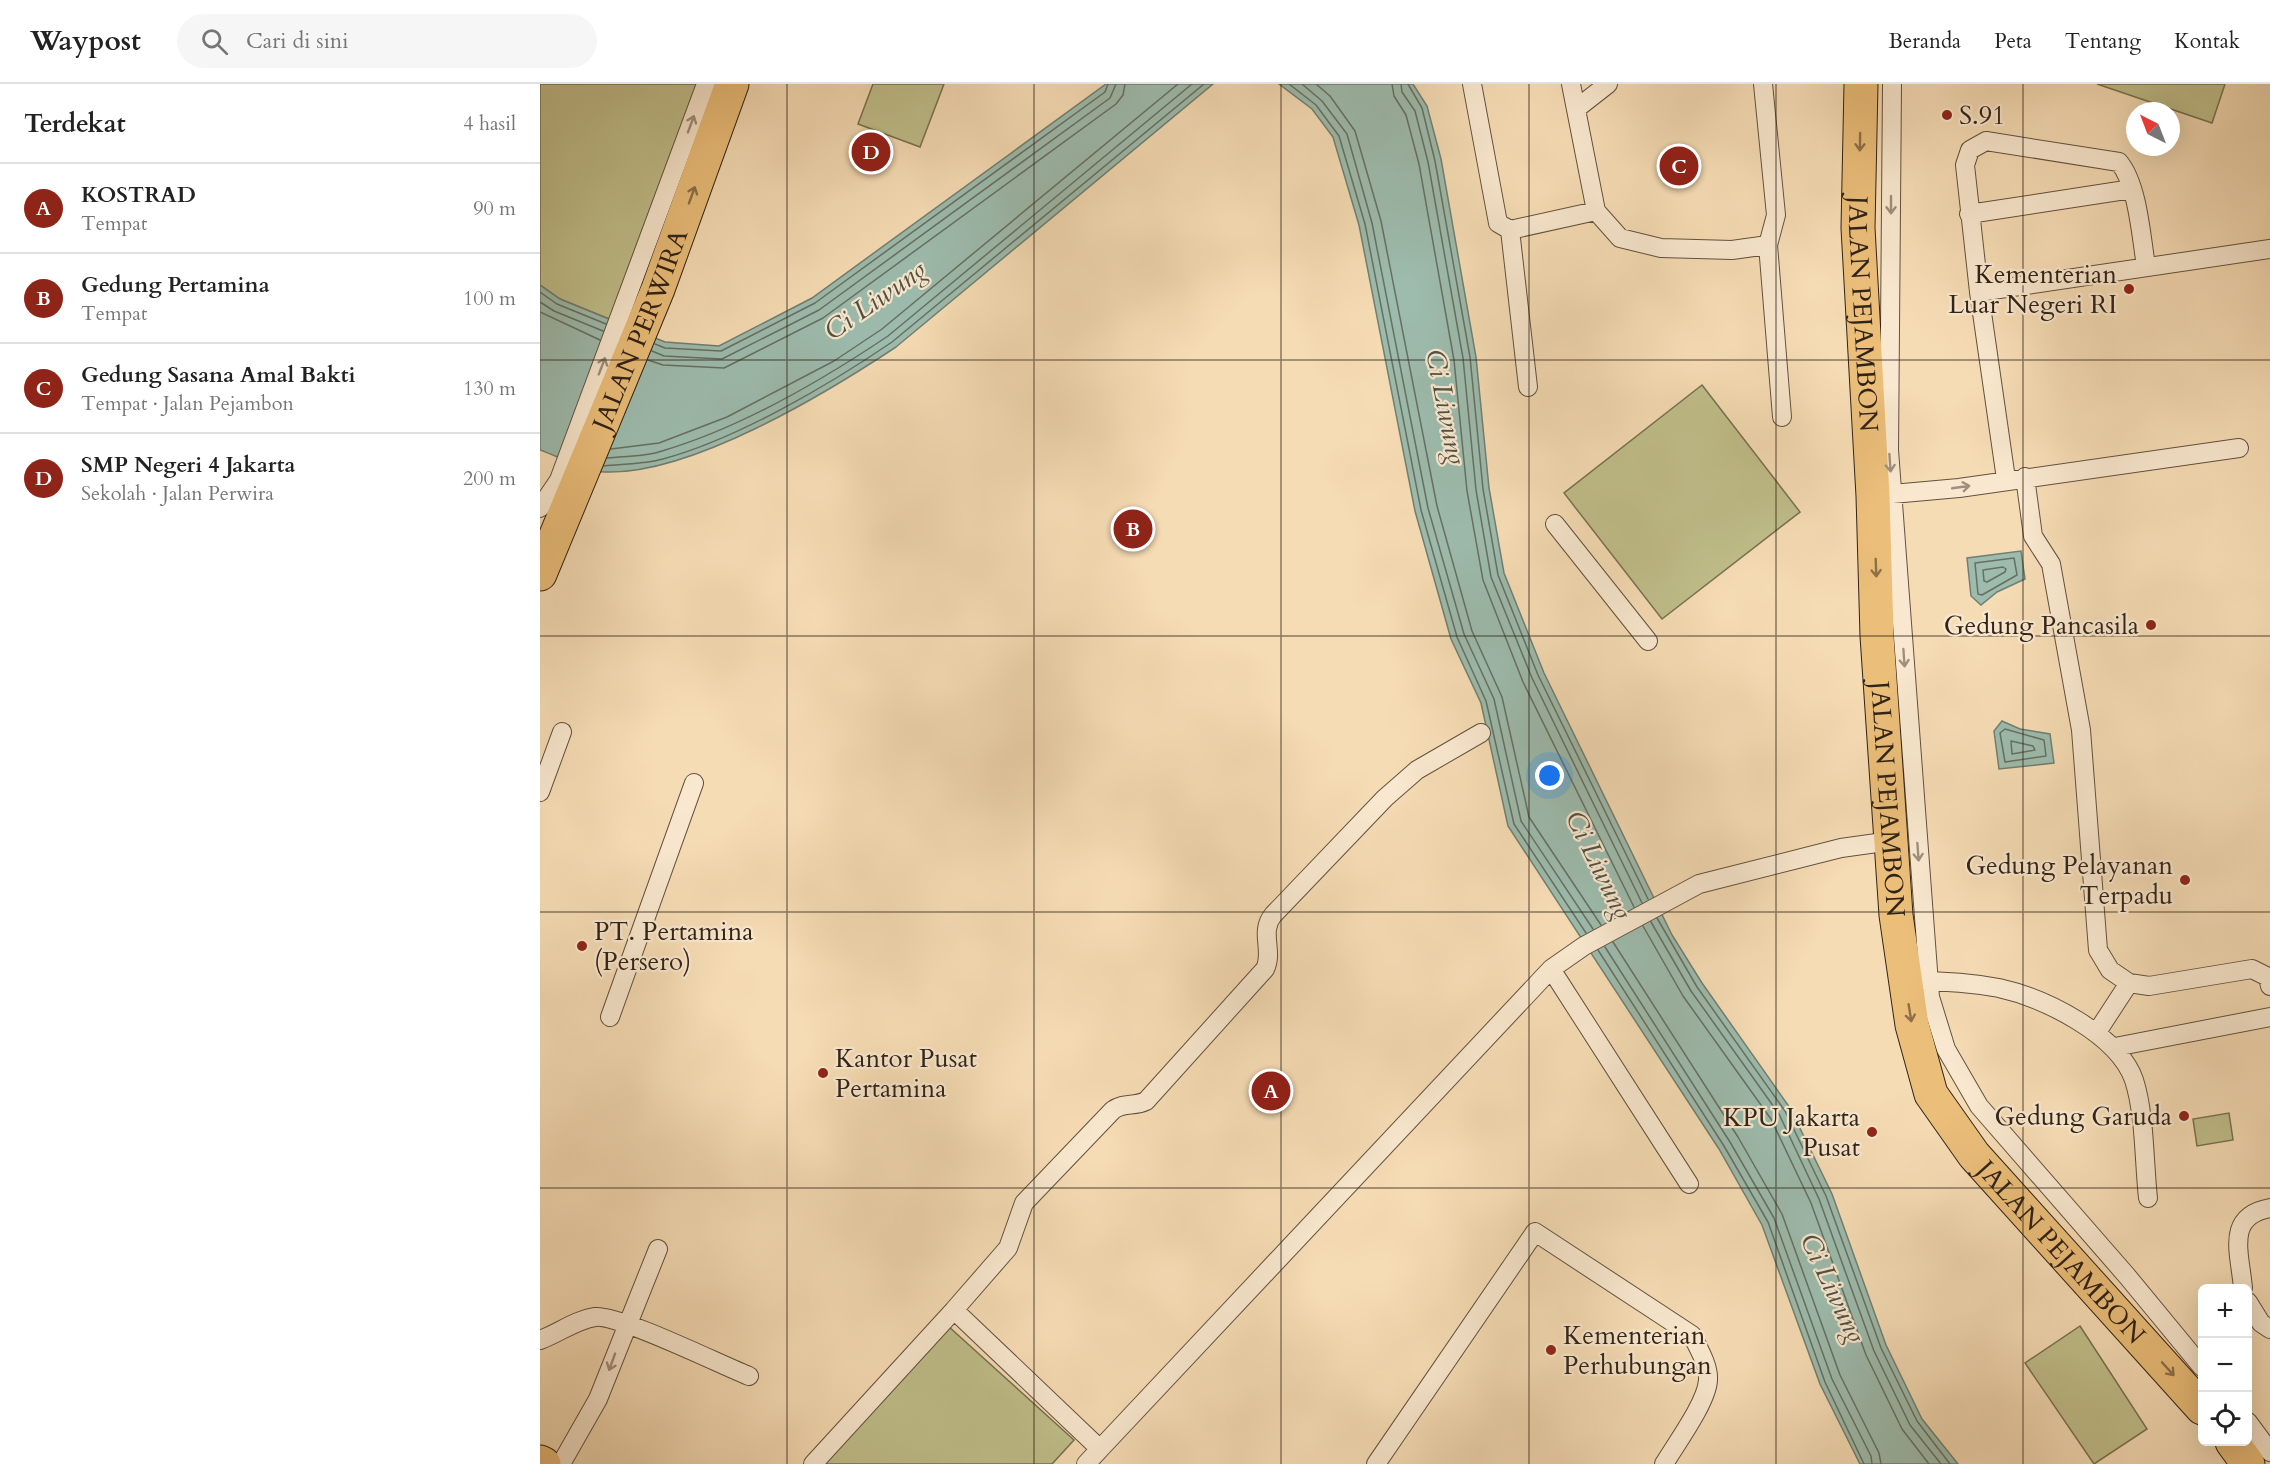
<!DOCTYPE html>
<html lang="id">
<head>
<meta charset="utf-8">
<style>
	body { margin:0; font-family:Cardo,serif; background:#f6f6f6; color:#222 }
	.controls { position:absolute; right:18px; bottom:18px; display:grid; overflow:hidden; border-radius:9px; box-shadow:0 6px 24px #0002 }
	.controls button { width:54px; height:54px; display:grid; place-items:center; padding:0; border:0; border-bottom:2px solid #e0e0e0; background:#fff; color:#222; font:30px sans-serif }
	.compass { position:absolute; left:1586px; top:18px; width:54px; height:54px; border-radius:50%; background:#fff; box-shadow:0 6px 24px #0002; rotate:318deg }
	.you { position:absolute; left:1010px; top:692px; width:21px; height:21px; margin:-15px; border:4px solid #fff; border-radius:50%; background:#1a73e8; box-shadow:0 0 0 9px #1a73e833 }
	.badge { display:grid; place-items:center; width:39px; height:39px; border-radius:50%; background:#8f2418; color:#fff; font-size:20px; font-weight:700 }
	.pin { position:absolute; translate:-50% -50%; border:3px solid #fff; box-shadow:0 2px 6px #0006 }
	.list { margin:0; padding:0; list-style:none }
	h2 { display:flex; justify-content:space-between; align-items:center; height:78px; margin:0; padding:0 24px; font-size:26px }
	h2 small { font-size:20px; font-weight:400; color:#767676 }
	.list li { display:grid; grid-template-columns:39px 1fr auto; gap:18px; align-items:center; box-sizing:border-box; height:90px; padding:0 24px; border-top:2px solid #e0e0e0 }
	.list b { display:block; font-size:22px; white-space:nowrap }
	.list p { margin:0; font-size:20px; white-space:nowrap; color:#767676 }
	.list em { font-size:20px; font-style:normal; color:#767676 }
	.icon { flex:none; width:33px; height:33px; fill:none; stroke:currentColor; stroke-width:2; stroke-linecap:round; stroke-linejoin:round }
	.map { position:relative; flex:none; width:1730px; height:1380px; overflow:hidden }
	header { display:flex; align-items:center; gap:36px; box-sizing:border-box; height:84px; padding:0 30px; background:#fff; border-bottom:2px solid #e0e0e0 }
	header strong { font-size:28px }
	nav { display:flex; gap:33px; margin-inline-start:auto; font-size:21px }
	.search { width:420px; height:54px; background:#f6f6f6; display:flex; align-items:center; gap:15px; box-sizing:border-box; padding:0 21px; border-radius:33px; color:#767676; font-size:22px }
	main { display:flex }
	aside { flex:1; background:#fff }
	.map>svg:first-child { display:block }
	.green { fill:#c0bf8b; stroke:#787151; stroke-width:1.5 }
	.water { fill:#9dbcae; stroke:#717f72; stroke-width:1.5 }
	.lines { fill:none; stroke-linecap:round; stroke-linejoin:round }
	.shore { stroke:#667062; stroke-width:1.5 }
	.service-casing { stroke:#62513e; stroke-width:20 }
	.primary-casing { stroke:#302317; stroke-width:35 }
	.service { stroke:#f9e8cf; stroke-width:18 }
	.primary { stroke:#ebbe7a; stroke-width:33 }
	.oneway { stroke:#9f8f7c }
	.oneway2 { stroke:#8e7048 }
	.grid { fill:none; stroke:#302317; stroke-width:1.5; stroke-opacity:0.55 }
	.poi-dot { fill:#8f2418; stroke:#f9e8cf; stroke-width:2 }
	.labels { text-anchor:middle; stroke-width:4.5; stroke-linejoin:round; paint-order:stroke }
	.poi-label { font-size:26px; fill:#302317; stroke:#f9e8cf; text-anchor:end }
	.street-label { font-size:26px; fill:#302317; stroke:#f9e8cf }
	.water-label { font-size:27px; font-style:italic; fill:#515144; stroke:#f9e8cf }
</style>
</head>
<body>
<header>
<strong>Waypost</strong>
<div class="search"><svg class="icon" aria-label="search" viewBox="0 0 24 24"><circle cx="10" cy="10" r="6"/><path d="M15 15l6 6"/></svg>Cari di sini</div>
<nav><a>Beranda</a><a>Peta</a><a>Tentang</a><a>Kontak</a></nav>
</header>
<main>
<aside>
<h2>Terdekat<small>4 hasil</small></h2>
<ul class="list">
<li><span class="badge">A</span><div><b>KOSTRAD</b><p>Tempat</p></div><em>90 m</em></li>
<li><span class="badge">B</span><div><b>Gedung Pertamina</b><p>Tempat</p></div><em>100 m</em></li>
<li><span class="badge">C</span><div><b>Gedung Sasana Amal Bakti</b><p>Tempat · Jalan Pejambon</p></div><em>130 m</em></li>
<li><span class="badge">D</span><div><b>SMP Negeri 4 Jakarta</b><p>Sekolah · Jalan Perwira</p></div><em>200 m</em></li>
</ul>
</aside>
<div class="map">
<svg width="1730" height="1380" viewBox="0 0 1730 1380">
	<rect width="100%" height="100%" fill="#f6dcb5"/>
	<filter id="stains"><feTurbulence type="fractalNoise" baseFrequency=".00333" numOctaves="4"/><feColorMatrix values="0 0 0 0 .2 0 0 0 0 .09 0 0 0 0 .02 0 0 0 .5 -.17"/></filter>
	<radialGradient id="worn" r=".72"><stop offset=".6" stop-color="#630" stop-opacity="0"/><stop offset="1" stop-color="#630" stop-opacity=".3"/></radialGradient>
	<!-- green -->
	<path class="green" d="M0,0H164L74,237L20,215L0,201Z
		M333,0H404L380,63L318,40Z
		M1557,0H1685L1672,39Z
		M1162,301L1260,428L1122,535L1024,409Z
		M1689,1029L1693,1056L1657,1062L1653,1035Z
		M408,1242L534,1356L512,1380H281Z
		M1540,1242L1607,1345L1554,1380L1485,1279Z"/>
	<!-- water -->
	<path class="water" d="M566,0H673L356,263C285,310 151,391 65,388C48,388 17,372 0,366V201L20,215L125,258L179,262L272,214Z
		M739,0H873L887,22L901,75L936,273L949,404L964,489L1004,589L1132,851L1162,899L1250,1024L1292,1110L1346,1261L1382,1335L1418,1380H1320L1280,1300L1222,1141L1179,1065L968,742L941,619L911,555L875,427L819,141L793,53L772,25Z
		M1481,467L1485,495L1457,508L1441,521L1431,512L1427,474Z
		M1462,637L1480,645L1510,650L1514,679L1459,685L1454,647Z"/>
	<g class="lines">
		<!-- shore -->
		<path class="shore" d="M749,0L776,21L799,52L825,140L881,426L917,553L946,617L974,740L1046,849
			M762,0L782,17L807,50L832,139L888,424L924,550L954,615L981,737L1053,845
			M776,0L790,12L815,47L841,137L897,422L932,547L962,613L989,733L1061,841
			M852,0L854,12L866,31L879,80L914,276L927,407L943,496L983,598L1094,823
			M861,0L862,8L875,27L888,78L923,274L936,406L951,493L992,594L1102,819
			M868,0L882,24L895,77L930,273L943,405L958,491L998,591L1108,815
			M0,208L17,220L66,240
			M0,218L14,227L63,247
			M0,228L60,256
			M115,260L125,264L181,267L275,219L565,8L568,0
			M112,267L124,272L182,275L279,226L570,14L576,0
			M108,276L123,281L184,284L283,234L576,20L583,11L585,0
			M71,365L119,359L187,333L294,277L342,245L638,0
			M67,374C85,372 105,373 122,367C200,344 281,297 348,252L652,0
			M64,382C83,380 105,380 123,375C197,355 289,301 352,258L664,0
			M1474,474L1477,491L1442,511L1438,510L1435,479Z
			M1463,483L1466,485L1465,488L1447,498L1444,497L1443,486Z
			M1465,645L1504,656L1506,672L1465,678L1460,649Z
			M1471,657L1493,662L1495,666L1472,670Z
			M1117,834L1157,903L1245,1027L1286,1112L1341,1264L1377,1337L1410,1380
			M1111,838L1151,907L1239,1030L1279,1115L1334,1267L1370,1341L1401,1380
			M1103,842L1143,912L1231,1035L1271,1119L1326,1271L1362,1345L1389,1380
			M1073,858L1198,1053L1242,1130L1300,1291L1339,1369L1341,1380
			M1065,863L1190,1058L1234,1134L1292,1295L1331,1372L1332,1380
			M1058,866L1184,1062L1228,1138L1285,1298L1324,1380"/>
		<defs>
			<path id="service" d="M932,0L958,139L970,146L1056,127
				M1031,0L1056,127L1080,154L1121,164L1192,166L1228,161
				M1223,0L1236,131L1228,161L1242,333
				M1352,0L1349,366L1390,913L1406,965L1439,1022L1587,1192L1662,1283
				M1036,25L1068,0
				M1429,130L1592,105
				M970,146L988,303
				M1439,208L1425,81L1430,66L1446,57L1579,78C1598,101 1601,152 1606,182
				M1485,393L1493,452L1511,480L1541,646L1558,866L1570,886L1589,899L1609,902L1712,885L1728,893L1730,902
				M1466,395L1439,208L1730,165
				M1341,411L1419,404L1699,364
				M0,424L19,396L166,0
				M1015,440L1108,557
				M0,708L22,648
				M1011,885L1149,1100
				M1377,897C1404,897 1432,899 1459,904C1504,914 1578,950 1594,996C1605,1030 1604,1078 1608,1114
				M70,933L154,699
				M1557,948L1589,899
				M1575,963L1730,933
				M1703,1204C1700,1169 1685,1132 1730,1124
				M1708,1218L1721,1239L1730,1245
				M414,1226L468,1164L484,1119L573,1026C584,1018 594,1023 606,1017L725,885C734,867 719,848 733,831L845,714L877,686L941,649
				M0,1256C19,1249 35,1236 55,1233C78,1230 181,1281 209,1292
				M1708,1338L1730,1368
				M560,1365L1011,885L1044,862L1159,800L1301,764L1351,757
				M21,1380L58,1315L118,1165
				M273,1380L414,1226L560,1365L546,1380
				M836,1380L995,1148L1152,1251C1158,1264 1169,1281 1168,1296C1167,1318 1136,1360 1124,1380"/>
			<g id="primary">
				<path id="s1" d="M1321,0L1318,144L1333,412L1337,552L1356,831L1372,941L1391,1010L1434,1071L1662,1324"/>
				<path id="s2" d="M0,490L118,205L192,0"/>
				<path d="M1692,1358L1708,1380"/>
				<path d="M0,1378L4,1380"/>
			</g>
		</defs>
		<!-- service casing -->
		<use href="#service" class="service-casing"/>
		<!-- primary casing -->
		<use href="#primary" class="primary-casing"/>
		<!-- service -->
		<use href="#service" class="service"/>
		<!-- primary -->
		<use href="#primary" class="primary"/>
	</g>
	<!-- one-way arrows -->
	<defs><path id="oneway-shaft" d="M-6 0H5M1.5-3L5.5 0L1.5 3" fill="none" stroke-width="1.6" stroke-linecap="round" stroke-linejoin="round" transform="scale(1.5)"/></defs>
	<g class="oneway">
		<use href="#oneway-shaft" transform="translate(151 40) rotate(-70)"/>
		<use href="#oneway-shaft" transform="translate(1351 121) rotate(90)"/>
		<use href="#oneway-shaft" transform="translate(62 282) rotate(-69)"/>
		<use href="#oneway-shaft" transform="translate(1350 379) rotate(86)"/>
		<use href="#oneway-shaft" transform="translate(1421 403) rotate(-8)"/>
		<use href="#oneway-shaft" transform="translate(1364 574) rotate(86)"/>
		<use href="#oneway-shaft" transform="translate(1378 768) rotate(86)"/>
		<use href="#oneway-shaft" transform="translate(72 1278) rotate(110)"/>
	</g>
	<g class="oneway2">
		<use href="#oneway-shaft" transform="translate(1320 58) rotate(91)"/>
		<use href="#oneway-shaft" transform="translate(152 111) rotate(-70)"/>
		<use href="#oneway-shaft" transform="translate(1336 484) rotate(88)"/>
		<use href="#oneway-shaft" transform="translate(1370 929) rotate(81)"/>
		<use href="#oneway-shaft" transform="translate(1628 1285) rotate(48)"/>
	</g>
	<!-- grid -->
	<path class="grid" d="M247,0V1380M494,0V1380M741,0V1380M989,0V1380M1236,0V1380M1483,0V1380M0,276H1730M0,552H1730M0,828H1730M0,1104H1730"/>
	<!-- markers -->
	<g class="poi-dot">
		<circle cx="1407" cy="31" r="6"/>
		<circle cx="1589" cy="205" r="6"/>
		<circle cx="1611" cy="541" r="6"/>
		<circle cx="1645" cy="796" r="6"/>
		<circle cx="42" cy="862" r="6"/>
		<circle cx="283" cy="989" r="6"/>
		<circle cx="1644" cy="1032" r="6"/>
		<circle cx="1332" cy="1048" r="6"/>
		<circle cx="1011" cy="1266" r="6"/>
	</g>
	<g class="labels">
		<!-- poi labels -->
		<g class="poi-label">
			<text x="1419" y="40" text-anchor="start">S.91</text>
			<text x="1577" y="199">Kementerian<tspan x="1577" dy="30">Luar Negeri RI</tspan></text>
			<text x="1599" y="550">Gedung Pancasila</text>
			<text x="1633" y="790">Gedung Pelayanan<tspan x="1633" dy="30">Terpadu</tspan></text>
			<text x="54" y="856" text-anchor="start">PT. Pertamina<tspan x="54" dy="30">(Persero)</tspan></text>
			<text x="295" y="983" text-anchor="start">Kantor Pusat<tspan x="295" dy="30">Pertamina</tspan></text>
			<text x="1632" y="1041">Gedung Garuda</text>
			<text x="1320" y="1042">KPU Jakarta<tspan x="1320" dy="30">Pusat</tspan></text>
			<text x="1023" y="1260" text-anchor="start">Kementerian<tspan x="1023" dy="30">Perhubungan</tspan></text>
		</g>
		<!-- street labels -->
		<g class="street-label">
			<text dy="9" stroke="none"><textPath href="#s1" startOffset="230">JALAN PEJAMBON</textPath></text>
			<text dy="9" stroke="none"><textPath href="#s2" startOffset="264">JALAN PERWIRA</textPath></text>
			<text dy="9" stroke="none"><textPath href="#s1" startOffset="716">JALAN PEJAMBON</textPath></text>
			<text dy="9" stroke="none"><textPath href="#s1" startOffset="1220">JALAN PEJAMBON</textPath></text>
		</g>
		<!-- water labels -->
		<g class="water-label">
			<text transform="translate(335 216) rotate(-35)" y="9">Ci Liwung</text>
			<text transform="translate(906 323) rotate(79)" y="9">Ci Liwung</text>
			<text transform="translate(1059 781) rotate(64)" y="9">Ci Liwung</text>
			<text transform="translate(1293 1204) rotate(65)" y="9">Ci Liwung</text>
		</g>
	</g>
	<rect width="100%" height="100%" filter="url(#stains)"/>
	<rect width="100%" height="100%" fill="url(#worn)"/>
</svg>
<div class="controls">
<button>+</button>
<button>−</button>
<button><svg class="icon" aria-label="locate" viewBox="0 0 24 24"><circle cx="12" cy="12" r="6"/><path d="M12 2v4M12 18v4M2 12h4M18 12h4"/></svg></button>
</div>
<svg class="compass" viewBox="-18 -18 36 36"><path d="M0-13l5 13h-10z" fill="#e53935"/><path d="M0 13l5-13h-10z" fill="#767676"/></svg>
<div class="you"></div>
<div class="pin badge" style="left:731px;top:1007px">A</div>
<div class="pin badge" style="left:593px;top:445px">B</div>
<div class="pin badge" style="left:1139px;top:82px">C</div>
<div class="pin badge" style="left:331px;top:68px">D</div>
</div>
</main>
</body>
</html>
